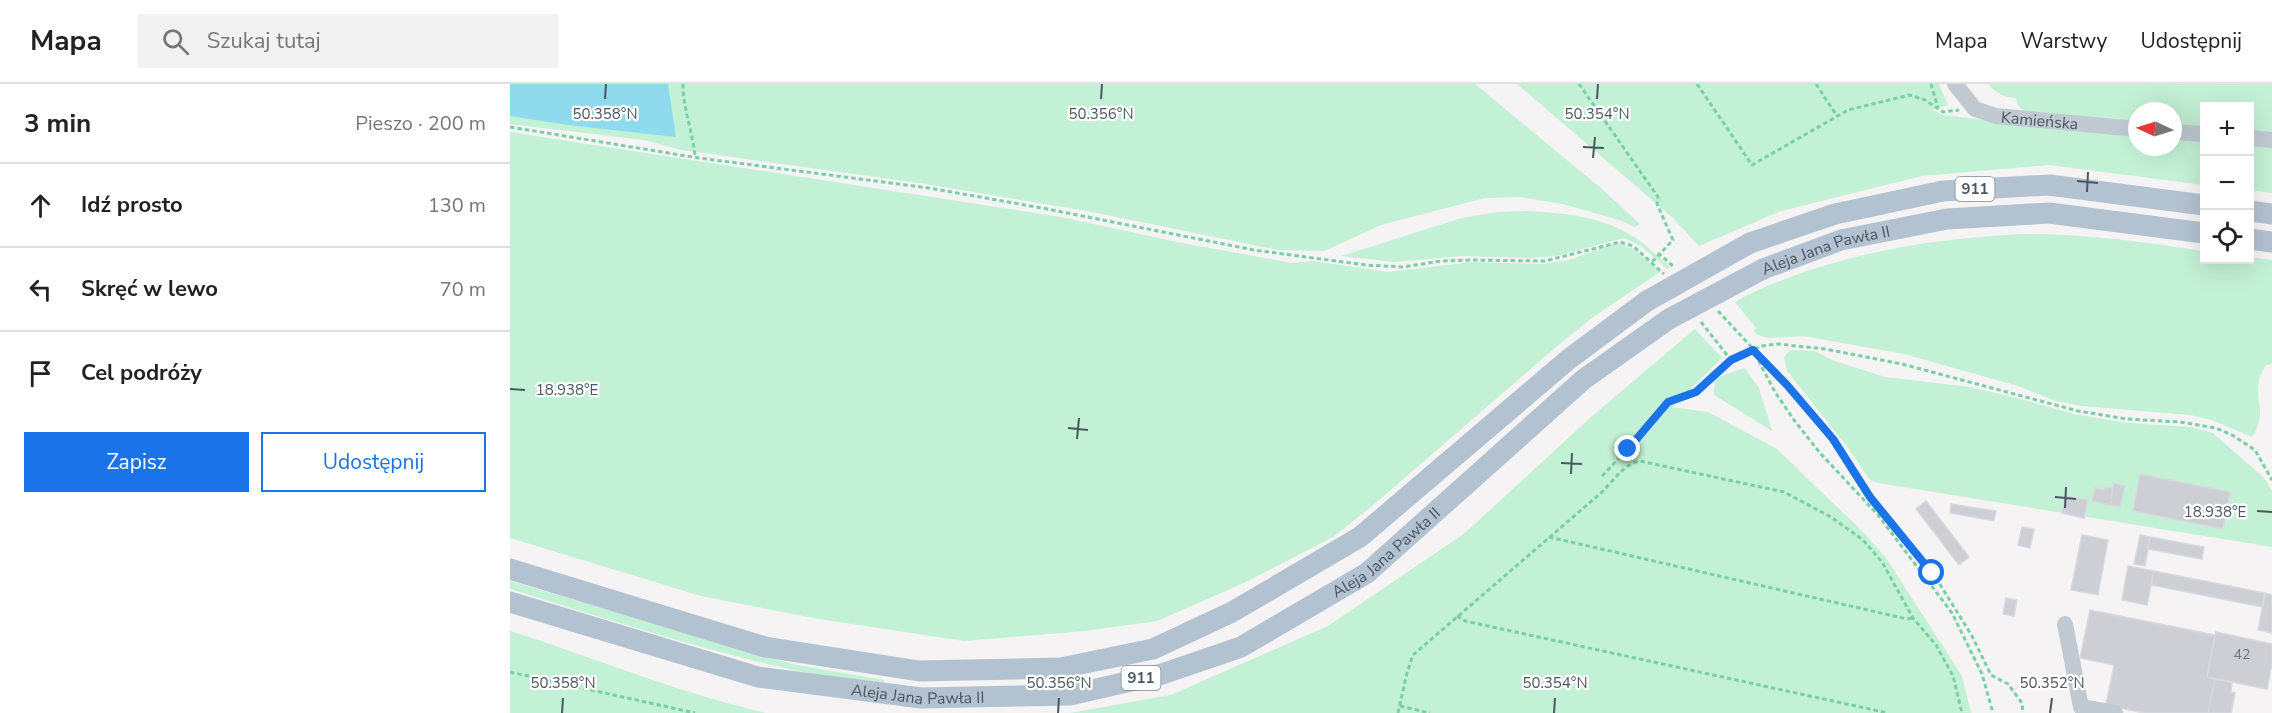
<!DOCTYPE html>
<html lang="pl">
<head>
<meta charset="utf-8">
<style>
	body { margin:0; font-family:"Nunito Sans",sans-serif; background:#f2f2f2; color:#222 }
	.controls { position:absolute; right:18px; top:18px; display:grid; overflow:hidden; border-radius:0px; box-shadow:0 6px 24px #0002 }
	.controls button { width:54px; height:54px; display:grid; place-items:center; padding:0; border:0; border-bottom:2px solid #e0e0e0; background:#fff; color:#222; font:30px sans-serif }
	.compass { position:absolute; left:1618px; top:18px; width:54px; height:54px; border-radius:50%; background:#fff; box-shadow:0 6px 24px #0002; rotate:274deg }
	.stop { position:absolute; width:18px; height:18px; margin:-14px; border:4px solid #1a73e8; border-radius:50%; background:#fff }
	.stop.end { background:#1a73e8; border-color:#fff; box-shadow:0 2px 6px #0008 }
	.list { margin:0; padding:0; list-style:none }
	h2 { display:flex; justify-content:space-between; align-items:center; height:78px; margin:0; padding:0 24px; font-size:26px }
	h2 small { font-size:20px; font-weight:400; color:#767676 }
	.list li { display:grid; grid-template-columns:39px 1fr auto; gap:18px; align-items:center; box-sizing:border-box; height:84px; padding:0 24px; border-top:2px solid #e0e0e0 }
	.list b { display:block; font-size:22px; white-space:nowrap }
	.list em { font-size:20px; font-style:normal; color:#767676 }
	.actions { display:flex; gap:12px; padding:18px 24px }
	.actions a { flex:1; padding:14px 0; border:2px solid #1a73e8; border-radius:0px; text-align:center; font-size:21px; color:#1a73e8 }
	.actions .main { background:#1a73e8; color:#fff }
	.icon { flex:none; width:33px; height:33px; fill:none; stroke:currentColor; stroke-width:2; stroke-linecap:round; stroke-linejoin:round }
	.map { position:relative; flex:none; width:1762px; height:629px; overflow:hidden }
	header { display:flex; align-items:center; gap:36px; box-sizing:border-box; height:84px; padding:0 30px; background:#fff; border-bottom:2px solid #e0e0e0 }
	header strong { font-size:28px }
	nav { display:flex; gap:33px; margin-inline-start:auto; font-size:21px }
	.search { width:420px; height:54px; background:#f2f2f2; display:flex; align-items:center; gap:15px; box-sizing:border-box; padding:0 21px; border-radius:0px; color:#767676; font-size:22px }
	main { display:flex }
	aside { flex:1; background:#fff }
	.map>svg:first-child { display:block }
	.green { fill:#c3f1d5 }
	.water { fill:#90daee }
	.building { fill:#cdcfd5; stroke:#d7d9de; stroke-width:1.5 }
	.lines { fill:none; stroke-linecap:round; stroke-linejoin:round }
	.path { stroke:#7ad0a6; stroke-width:3; stroke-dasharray:4.5 3; stroke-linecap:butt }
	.minor { stroke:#c1cad2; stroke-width:16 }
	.major { stroke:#b3c2d1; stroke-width:21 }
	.major-bridge { stroke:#b3c2d1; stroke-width:21 }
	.route { stroke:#1a73e8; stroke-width:8 }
	.ticks { fill:none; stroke:#4a5661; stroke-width:2 }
	.labels { text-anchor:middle; stroke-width:4.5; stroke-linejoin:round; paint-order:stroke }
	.number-label { font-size:14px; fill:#6b747e }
	.shield { fill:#fff; stroke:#808990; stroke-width:1.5 }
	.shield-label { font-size:15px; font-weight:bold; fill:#4a5661 }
	.street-label { font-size:16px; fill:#4a5661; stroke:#fff }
	.ticks-label { font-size:15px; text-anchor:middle; fill:#4a5661; stroke:#fff; stroke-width:4.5; stroke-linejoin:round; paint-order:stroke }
</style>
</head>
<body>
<header>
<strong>Mapa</strong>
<div class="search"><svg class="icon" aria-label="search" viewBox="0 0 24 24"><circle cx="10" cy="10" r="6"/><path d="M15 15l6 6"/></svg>Szukaj tutaj</div>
<nav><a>Mapa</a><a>Warstwy</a><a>Udostępnij</a></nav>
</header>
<main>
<aside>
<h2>3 min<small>Pieszo · 200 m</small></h2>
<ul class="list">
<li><svg class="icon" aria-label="ahead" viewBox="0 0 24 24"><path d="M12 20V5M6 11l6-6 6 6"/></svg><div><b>Idź prosto</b></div><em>130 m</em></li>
<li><svg class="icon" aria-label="left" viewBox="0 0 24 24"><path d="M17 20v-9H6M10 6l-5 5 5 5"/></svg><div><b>Skręć w lewo</b></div><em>70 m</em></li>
<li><svg class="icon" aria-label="arrive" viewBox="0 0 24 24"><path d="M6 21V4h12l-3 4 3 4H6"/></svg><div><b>Cel podróży</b></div></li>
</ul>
<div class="actions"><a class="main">Zapisz</a><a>Udostępnij</a></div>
</aside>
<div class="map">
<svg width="1762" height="629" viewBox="0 0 1762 629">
	<rect width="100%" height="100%" fill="#f5f3f3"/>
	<!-- green -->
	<path class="green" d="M0,0H965L1092,105L1130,140L1125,143L1109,136L1053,120L1010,113L975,114L871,141L814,167L768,166L577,127L409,99L172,66L134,56L0,40Z
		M1007,0H1429L1438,21L1422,26L1433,31L1492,38L1627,47V63H1663V49L1694,53V101L1539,81L1412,92L1271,127L1189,162L1163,134Z
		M1478,0H1762V52L1740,50V22H1694V47L1663,45V27H1627V41L1518,32L1508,21L1506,14C1493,13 1487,10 1478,0Z
		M0,48L551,133L667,158L782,179L803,177L878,188L962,178L1032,180L1059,176L1100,161L1112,160L1125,166L1150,188L1086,231L1052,258L861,423L823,453L734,499L647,537L575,547L454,557L309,535L191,512L0,454Z
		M1740,57L1762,60V109L1740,106Z
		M1016,127C1052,129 1093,132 1124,153C1137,161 1148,173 1160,183L1157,185L1131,162L1114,154L1046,172L1020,174L952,172L884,178L831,172L952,134L987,128Z
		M1513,150C1574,149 1634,158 1694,167V176H1740V173L1762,176V280L1756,281C1736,311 1762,322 1742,353L1702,336L1680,331L1572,322L1546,317L1508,302L1394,270L1293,252L1258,254L1248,251L1243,247L1246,244L1225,218C1241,208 1258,202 1275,195C1351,166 1431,154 1513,150Z
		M1185,245L1212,274L1162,323L1198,328L1267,365L1355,450L1376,474L1452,592L1461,629H560L661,611L818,542L955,449L1081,333Z
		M1280,266L1305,267L1322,276L1375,293L1460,303L1507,314L1564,330L1618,339L1681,343L1703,349L1754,394L1762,407V463L1368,399L1360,396L1339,365L1277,287L1274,273Z
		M1235,284L1249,304L1262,347L1204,311L1205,294Z
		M0,497L282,580L374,596V603C246,584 123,543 0,505Z
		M0,547C86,574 168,609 256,629H0Z"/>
	<!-- water -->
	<path class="water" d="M0,0H158L166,53L58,41L0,32Z"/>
	<!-- building -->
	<path class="building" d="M1630,390L1720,408L1713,445L1623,427Z
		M1604,399L1615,402L1610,423L1600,421Z
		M1594,403L1603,404L1600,421L1582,417L1585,404L1594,406Z
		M1556,412L1578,416L1574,434L1552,429Z
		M1416,417L1459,473L1449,481L1406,425Z
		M1441,420L1486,427L1484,437L1440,429Z
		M1512,443L1524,445L1520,464L1508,461Z
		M1572,451L1598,456L1588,511L1561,506Z
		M1630,451L1640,453L1635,482L1624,480Z
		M1640,453L1694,463L1692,475L1638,465Z
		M1618,482L1644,487L1637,521L1612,516Z
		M1644,487L1755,509L1753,523L1641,501Z
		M1755,509L1762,511V549L1748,546Z
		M1496,514L1507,516L1504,532L1493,530Z
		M1580,526L1705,551L1697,593L1705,595L1698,629H1634L1596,621L1604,581L1570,574Z
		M1706,548L1762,560V580L1757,605L1697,593Z
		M1705,595L1722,598L1721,608L1725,609L1721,629H1698Z"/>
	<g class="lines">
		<!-- path -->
		<path class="path" d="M173,0C173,25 183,48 185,73
			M1069,0L1148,113L1147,120L1163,156L1142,178
			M1187,0L1242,81L1338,26L1400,11L1415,16L1433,28L1449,26
			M1306,0L1327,32
			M1421,0L1428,24
			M0,43L189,74L419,104L532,124L744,166L856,181L893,183L931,177L960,176L1035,177L1110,158L1123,162L1154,190
			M1148,169L1163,182
			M1208,227L1277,301L1323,355L1360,413L1423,489L1462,552L1481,591L1498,600L1512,619L1513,629
			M1191,238L1221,276
			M1245,270L1265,308L1284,336L1310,369L1368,431L1442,529L1472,590L1483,629
			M1092,392L1118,365L1158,318L1186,308L1221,276L1251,262L1268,260L1315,265L1392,280L1568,327L1617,335L1670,338L1706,344L1722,351L1745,366L1762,396
			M1039,453L1397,535L1403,534
			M947,532L955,537L1378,629
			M0,588L185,629
			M890,622L920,629
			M888,629L897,589L903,571L1092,408C1103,397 1115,379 1130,377L1274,408L1321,433L1353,456L1372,478L1403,534L1426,561L1443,592L1452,629"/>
		<!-- minor -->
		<g class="minor">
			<path id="s1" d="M1445,0L1465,25L1486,32L1627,45"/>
			<path d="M1663,48L1694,50"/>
			<path d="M1740,54L1762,56"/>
			<path d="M1555,540L1571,623L1605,629"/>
		</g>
		<!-- major -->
		<g class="major">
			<path d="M1740,127L1762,130"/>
			<path d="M1740,155L1762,158"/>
			<path d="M1240,159L1325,130L1433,107L1539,101L1694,121"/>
			<path id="s2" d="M1253,185L1331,156L1437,135L1539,129L1694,149"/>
			<path d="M0,485L255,563L409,587L551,584L643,565L722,528L850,453L1059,275L1137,217"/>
			<path id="s3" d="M0,518L248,593L411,614L560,611L652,590L731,563L857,489L1074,295L1159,235"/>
		</g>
		<!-- major-bridge -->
		<path class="major-bridge" d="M1137,217L1240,159
			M1159,235L1253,185"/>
	</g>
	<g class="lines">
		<!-- route -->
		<path class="route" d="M1118,365L1158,318L1186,308L1221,276L1243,266L1277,301L1323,355L1360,413L1422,489"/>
	</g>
	<!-- ticks -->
	<path class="ticks" d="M95,15L96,0M591,15L592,0M1087,15L1088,0M1073,63L1094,64M1083,74L1085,53M1567,97L1588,99M1577,108L1578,88M0,305L15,306M558,344L578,346M567,355L569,334M1051,379L1072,380M1061,390L1062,369M1545,413L1566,415M1555,424L1556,403M1747,427L1762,428M52,629L53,614M548,629L549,614M1044,629L1045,614M1540,629L1542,614"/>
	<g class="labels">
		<!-- number labels -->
		<g class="number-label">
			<text x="1732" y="575">42</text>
		</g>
		<!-- shield labels -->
		<g class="shield">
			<rect x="1445.5" y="93" width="39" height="24" rx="4.5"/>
			<rect x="611.5" y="582" width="39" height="24" rx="4.5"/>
		</g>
		<g class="shield-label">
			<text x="1465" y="110">911</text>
			<text x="631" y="599">911</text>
		</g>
		<!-- street labels -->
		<g class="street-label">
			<text dy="6" stroke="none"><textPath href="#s1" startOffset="98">Kamieńska</textPath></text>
			<text dy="6" stroke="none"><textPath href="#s2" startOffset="66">Aleja Jana Pawła II</textPath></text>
			<text dy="6" stroke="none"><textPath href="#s3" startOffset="924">Aleja Jana Pawła II</textPath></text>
			<text dy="6" stroke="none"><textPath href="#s3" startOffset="420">Aleja Jana Pawła II</textPath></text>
		</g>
	</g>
	<g class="ticks-label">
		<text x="95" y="35">50.358°N</text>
		<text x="591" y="35">50.356°N</text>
		<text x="1087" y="35">50.354°N</text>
		<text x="57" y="311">18.938°E</text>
		<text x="1705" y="433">18.938°E</text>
		<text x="53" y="604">50.358°N</text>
		<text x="549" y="604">50.356°N</text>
		<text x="1045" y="604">50.354°N</text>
		<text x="1542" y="604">50.352°N</text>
	</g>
</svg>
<div class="controls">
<button>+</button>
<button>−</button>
<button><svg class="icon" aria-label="locate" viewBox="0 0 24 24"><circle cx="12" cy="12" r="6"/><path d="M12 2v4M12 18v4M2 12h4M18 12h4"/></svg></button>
</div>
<svg class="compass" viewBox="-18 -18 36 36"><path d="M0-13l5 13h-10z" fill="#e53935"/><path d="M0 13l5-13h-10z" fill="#767676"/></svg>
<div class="stop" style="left:1422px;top:489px"></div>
<div class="stop end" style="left:1118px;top:365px"></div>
</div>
</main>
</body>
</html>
